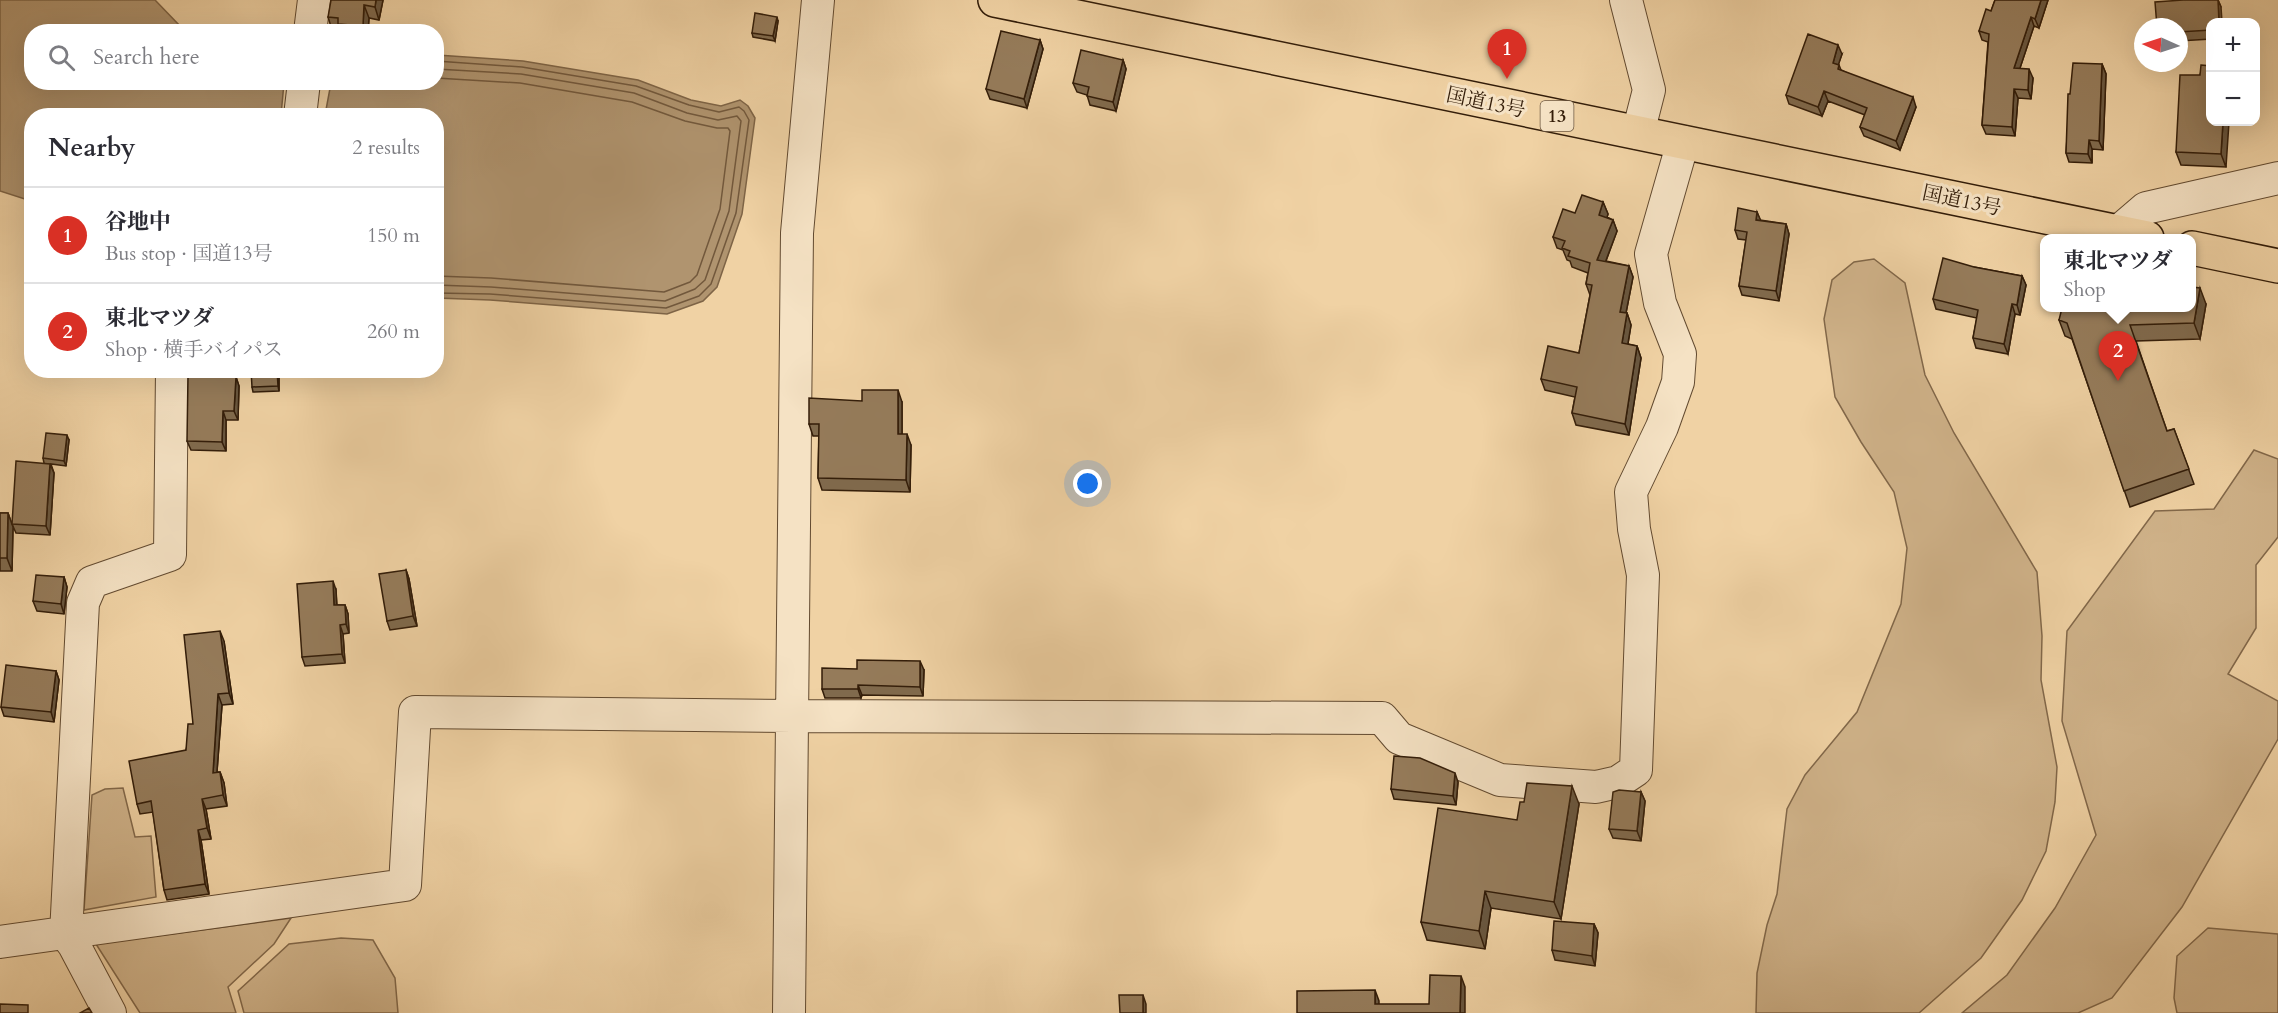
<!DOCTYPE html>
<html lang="en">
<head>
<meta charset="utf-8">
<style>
	body { margin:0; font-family:Cardo,"Noto Serif JP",serif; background:#f7f7f7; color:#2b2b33 }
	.controls { position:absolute; right:18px; top:18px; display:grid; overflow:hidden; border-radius:12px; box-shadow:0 6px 24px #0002 }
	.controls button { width:54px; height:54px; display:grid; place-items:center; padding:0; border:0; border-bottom:2px solid #e1e1e2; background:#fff; color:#2b2b33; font:30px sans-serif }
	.compass { position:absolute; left:2134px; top:18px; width:54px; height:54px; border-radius:50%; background:#fff; box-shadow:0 6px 24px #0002; rotate:273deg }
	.you { position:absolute; left:1088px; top:484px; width:21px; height:21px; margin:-15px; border:4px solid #fff; border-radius:50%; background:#1a73e8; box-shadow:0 0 0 9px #1a73e833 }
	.badge { display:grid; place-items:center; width:39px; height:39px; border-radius:50%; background:#d93025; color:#fff; font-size:20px; font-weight:700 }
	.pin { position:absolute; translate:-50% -50px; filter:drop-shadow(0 2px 3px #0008) }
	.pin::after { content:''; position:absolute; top:32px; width:21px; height:18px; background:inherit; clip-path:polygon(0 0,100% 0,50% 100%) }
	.popup { position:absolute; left:2040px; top:234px; width:156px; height:78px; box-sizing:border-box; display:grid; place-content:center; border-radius:12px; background:#fff; filter:drop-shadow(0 2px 4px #0005); font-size:20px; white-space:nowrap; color:#7c7c81 }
	.popup b { font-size:22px; color:#2b2b33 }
	.popup::after { content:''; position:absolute; left:50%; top:100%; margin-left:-12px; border:12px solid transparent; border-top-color:#fff }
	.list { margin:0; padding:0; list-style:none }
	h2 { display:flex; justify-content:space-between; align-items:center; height:78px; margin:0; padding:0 24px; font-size:26px }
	h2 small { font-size:20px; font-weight:400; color:#7c7c81 }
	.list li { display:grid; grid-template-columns:39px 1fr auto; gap:18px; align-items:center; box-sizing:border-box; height:96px; padding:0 24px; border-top:2px solid #e1e1e2 }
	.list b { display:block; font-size:22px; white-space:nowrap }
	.list p { margin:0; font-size:20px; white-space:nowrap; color:#7c7c81 }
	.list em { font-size:20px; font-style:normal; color:#7c7c81 }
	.icon { flex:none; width:33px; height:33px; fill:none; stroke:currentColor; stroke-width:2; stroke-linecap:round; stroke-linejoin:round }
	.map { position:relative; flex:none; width:2278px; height:1013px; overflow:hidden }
	.search { position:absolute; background:#fff; box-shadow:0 6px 24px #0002; left:24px; top:24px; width:420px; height:66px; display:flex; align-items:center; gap:15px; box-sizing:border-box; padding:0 21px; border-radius:24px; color:#7c7c81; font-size:22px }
	.panel { position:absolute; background:#fff; box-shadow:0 6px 24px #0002; left:24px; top:108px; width:420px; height:270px; border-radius:24px }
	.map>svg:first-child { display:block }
	.green { fill:#d0b38a; stroke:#82684a; stroke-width:1.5 }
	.water { fill:#b0946f; stroke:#7e6446; stroke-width:1.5 }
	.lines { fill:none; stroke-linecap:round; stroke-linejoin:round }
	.shore { stroke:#72583c; stroke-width:1.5 }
	.minor-casing { stroke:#624a30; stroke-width:34 }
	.highway-casing { stroke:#331d09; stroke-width:36 }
	.minor { stroke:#f5e2c4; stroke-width:32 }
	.highway { stroke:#f0d2a4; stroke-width:33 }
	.wall { fill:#806a4d; stroke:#331d09; stroke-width:1.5 }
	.shaded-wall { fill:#68563f; stroke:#331d09; stroke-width:1.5 }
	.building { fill:#957b5a; stroke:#331d09; stroke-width:1.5 }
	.labels { text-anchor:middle; stroke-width:6; stroke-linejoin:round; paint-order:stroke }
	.shield { fill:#f5e2c4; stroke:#6d5841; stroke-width:1.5 }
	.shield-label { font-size:18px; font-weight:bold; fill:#331d09 }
	.street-label { font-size:20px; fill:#331d09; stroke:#f5e2c4 }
</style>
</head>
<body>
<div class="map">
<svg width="2278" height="1013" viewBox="0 0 2278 1013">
	<rect width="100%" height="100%" fill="#f0d2a4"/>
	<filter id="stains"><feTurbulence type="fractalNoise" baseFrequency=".00333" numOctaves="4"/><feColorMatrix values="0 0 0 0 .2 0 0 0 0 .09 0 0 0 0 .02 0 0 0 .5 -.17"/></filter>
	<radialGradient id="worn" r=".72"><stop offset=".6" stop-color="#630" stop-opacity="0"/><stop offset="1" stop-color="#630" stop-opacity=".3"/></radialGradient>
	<!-- green -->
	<path class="green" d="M1874,259L1905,283L1925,375L1954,433L2037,572L2042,636L2041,680L2057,767L2055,802L2046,851L2022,900L1981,958L1919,1013H1756L1757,973L1767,925L1777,894L1787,809L1805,775L1857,712L1901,604L1907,548L1894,492L1861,442L1835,397L1824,319L1832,280L1854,262Z
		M2254,450L2278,459V537L2256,565V628L2228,674L2278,701V739L2182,907L2112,998L2078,1013H1962L2007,975L2055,908L2096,835L2062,721L2067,631L2155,511L2214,509Z
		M123,788L135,837L151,836L156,897L84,910L92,795L105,789Z
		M291,918L274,944L228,987L236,1013H140L96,944Z
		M2208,928L2278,934V1013H2177L2174,998L2177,956Z
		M341,938L373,940L395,978L398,1013H244L238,991L289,944Z"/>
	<!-- water -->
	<path class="water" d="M0,0H155L182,28L193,31L32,32V82L284,83L281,115L32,116L31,201L0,191Z
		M437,55L523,61L638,80L691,100L721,106L740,100L748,106L755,118L742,214L717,287L703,301L667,314L490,300L437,298L436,116L325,115L331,83L436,82Z"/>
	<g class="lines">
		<!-- shore -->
		<path class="shore" d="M436,61L522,67L636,86L689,105L719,112L739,107L744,111L749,120L736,213L711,284L699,296L666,308L490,294L436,293
			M436,69L521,74L634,93L687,113L718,120L737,116L741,121L729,211L705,280L695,289L665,301L491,287L436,285
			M436,78L520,83L632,102L685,121L717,128H728L730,131L720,209L697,275L690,282L664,292L491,278L436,276"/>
		<defs>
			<path id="minor" d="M1626,0L1649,90L1638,133
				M310,32L314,0
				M300,116L304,82
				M2118,232L2146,208L2278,178
				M0,942L405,885L415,712L792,716L1382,718L1399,738L1500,780L1596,787L1618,782L1636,770L1643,575L1634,529L1631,492L1662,427L1678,382L1680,354L1660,303L1651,254L1683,142
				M110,1013L74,945L66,934L83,603L92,582L170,555L172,370
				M789,1013L797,233L818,0"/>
			<path id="highway" d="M995,0L2147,238
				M2192,248L2278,266"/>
		</defs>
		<!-- minor casing -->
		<use href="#minor" class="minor-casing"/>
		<!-- highway casing -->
		<use href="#highway" class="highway-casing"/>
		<!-- minor -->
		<use href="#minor" class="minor"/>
		<!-- highway -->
		<use href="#highway" class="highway"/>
	</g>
	<!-- wall -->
	<path class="wall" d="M383,0L379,20L369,18L368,32H340V30H332L328,17Z
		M1995,0H2048L2039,28L2034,26L2020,68L2033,78L2031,99L2018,98L2015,136L1986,134L1982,125L1988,42L1982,40L1979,31L1991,11Z
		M2183,0H2218L2221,7L2211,22V39L2179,41V27Z
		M778,21L775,41L753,37L752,33Z
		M1040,40L1043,49L1027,108L990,99L986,89Z
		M1842,54L1838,65H1839L1841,70L1916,107L1900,150L1864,136L1860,127L1865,115L1828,101L1822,116L1789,104L1786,95Z
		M1123,60L1126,69L1116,111L1090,105L1087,95L1077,92L1073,83Z
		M2102,64L2106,74L2103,150L2092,149V163L2069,162L2066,153L2070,94Z
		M2200,75L2226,167L2181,165L2176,152Z
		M1603,202L1608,214L1607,217L1613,220L1617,231L1606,261L1629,266L1633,277L1626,313H1627L1631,325L1628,344L1637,346L1641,358L1629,435L1576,425L1572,413L1575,397L1545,390L1541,379L1579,353L1590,295L1586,284L1588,273L1572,267L1570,261L1567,260L1563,250L1557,248L1553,237L1575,213Z
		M1757,212L1760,220L1786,224L1789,234L1779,301L1742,295L1739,286L1746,240L1738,239L1735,230Z
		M1974,267L2022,276L2026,285L2020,315L2015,314L2008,354L1976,348L1973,338L1977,318L1936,309L1933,299Z
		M2206,304L2200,339L2136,341L2167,431L2174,429L2194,484L2130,507L2072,339L2065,336L2059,320Z
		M279,370V391L253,392L252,387Z
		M236,377L239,386L238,420H226V451L191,450L187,441Z
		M902,402V434L911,445L910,492L822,490L818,478L819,436H813L809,424Z
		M69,440L66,466L51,464L54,473L50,535L16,533L12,524L44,463L43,458Z
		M0,513H8L13,527L12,571H0Z
		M406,570L409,579L417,626L390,630L387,621Z
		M64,577L67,587L64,614L37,611L33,601Z
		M336,590L337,605H345L348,614L349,633L343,634L345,663L305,666L302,657Z
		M224,641L233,704L222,705L217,772H220L224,783L227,806L206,809L211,839L201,840L209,894L167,900L164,890L153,812L140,814L137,804L186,750L193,724Z
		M924,670L923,696L862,695L861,698H825L822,689Z
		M56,671L59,680L54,722L4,716L1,707Z
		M1458,782L1456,805L1394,799L1391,789Z
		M1641,792L1645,801L1641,841L1613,838L1609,829Z
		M1579,804L1561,919L1491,908L1485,949L1427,940L1421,922L1517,820Z
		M1594,924L1598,933L1595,966L1555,960L1552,950Z"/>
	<!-- shaded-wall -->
	<path class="shaded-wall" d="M376,0H383L379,20L375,7Z
		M2041,0H2048L2039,28L2035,19Z
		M2218,0L2221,7L2222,22H2219Z
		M364,5L369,18L368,32H365L363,26Z
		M777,17L778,21L775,41L773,36Z
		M2031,17L2034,26L2017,77L2014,68Z
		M1040,40L1043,49L1027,108L1024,99Z
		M1838,45L1842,54L1836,72L1833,63Z
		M1123,60L1126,69L1116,111L1113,102Z
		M2102,64L2106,74L2103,150L2099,141Z
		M2029,69L2033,78L2031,99L2028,90Z
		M2014,89L2018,98L2015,136L2012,127Z
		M1824,91L1828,101L1822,116L1818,107Z
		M1913,97L1916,107L1900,150L1896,141Z
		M2223,122H2229L2226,167L2221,154Z
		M2089,140L2092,149V163L2088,154Z
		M1603,202L1608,214L1604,227L1599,215Z
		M1757,212L1761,221L1756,220Z
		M1613,220L1617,231L1602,271L1597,260Z
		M1786,224L1789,234L1779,301L1776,291Z
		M1629,266L1633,277L1624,323L1620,312Z
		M2022,276L2026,285L2020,315L2017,305Z
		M2200,288L2206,304L2200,339L2194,323Z
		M2012,304L2015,314L2008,354L2004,344Z
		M1627,313L1631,325L1626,355L1622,343Z
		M1637,346L1641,358L1629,435L1625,424Z
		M277,370H279V391L278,386Z
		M236,377L239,386L238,420L234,411Z
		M898,390L902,402V445L898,434Z
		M223,411L226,420V451L222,442Z
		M907,434L911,445L910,492L906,480Z
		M67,435L69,440L66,466L64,461Z
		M50,464L54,473L50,535L46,526Z
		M8,513L13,527L12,571L7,558Z
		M406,570L409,579L417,626L413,616Z
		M64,577L67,587L64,614L61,604Z
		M333,581L336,590L337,615L334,605Z
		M345,605L348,614L349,633L346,624Z
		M340,625L343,634L345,663L342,654Z
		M220,631L224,641L233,704L229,693Z
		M920,661L924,670L923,696L920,687Z
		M56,671L59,680L54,722L51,712Z
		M858,685L862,695L861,698L858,689Z
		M218,694L222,705L216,784L213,773Z
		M220,772L224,783L227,806L223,795Z
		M1455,773L1458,782L1456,805L1453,796Z
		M1572,786L1579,804L1561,919L1554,902Z
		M1641,792L1645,801L1641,841L1637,831Z
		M202,799L206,809L211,839L207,828Z
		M198,830L201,840L209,894L205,884Z
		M1485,891L1491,908L1485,949L1479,931Z
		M1594,924L1598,933L1595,966L1592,956Z
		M1461,976L1465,987V1013H1460Z
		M1375,990L1379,1001V1013L1375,1004Z
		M1143,995L1146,1004V1013H1143Z"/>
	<!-- building -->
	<path class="building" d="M331,0H376L375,7L364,5L363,26L338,24V18L328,17Z
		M1995,0H2041L2035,19L2031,17L2014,68L2029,69L2028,90L2014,89L2012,127L1982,125L1989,34L1979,31L1986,9L1991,11Z
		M2183,0H2218L2219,22H2211V30L2179,32V27H2157L2155,2Z
		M755,13L777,17L773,36L752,33Z
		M1001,31L1040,40L1024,99L986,89Z
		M1808,34L1838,45L1833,63L1839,65L1838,69L1913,97L1896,141L1860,127L1867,108L1824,91L1818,107L1786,95Z
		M1081,50L1123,60L1113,102L1087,96L1089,87L1073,83Z
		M2073,63L2102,64L2099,141L2089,140L2088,154L2066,153L2068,94H2070Z
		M2201,65L2211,66V122H2223L2221,154L2176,152L2180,75H2200Z
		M1582,195L1603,202L1599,215L1613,220L1597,260L1629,266L1620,312L1627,313L1622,343L1637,346L1625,424L1572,413L1577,387L1541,379L1548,346L1579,353L1592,285L1586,284L1590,263L1568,256L1570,251L1562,248L1565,241L1553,237L1563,209L1575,213Z
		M1738,208L1757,212L1756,220L1786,224L1776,291L1739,286L1747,232L1735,230Z
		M1943,258L1974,267L2022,276L2017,305L2012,304L2004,344L1973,338L1978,310L1933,299Z
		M2192,287L2200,288L2194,323L2130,325L2167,431L2174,429L2189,469L2124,491L2067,323L2059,320L2062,308H2192Z
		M251,370H277L278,386L252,387Z
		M188,376L236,377L234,411H223L222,442L187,441Z
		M862,390H898V434H907L906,480L818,478L819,424H809V398L862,401Z
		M46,433L67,435L64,461L43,458Z
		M16,461L50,464L46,526L12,524Z
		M0,513H8L7,558H0Z
		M406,570L413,616L387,621L379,574Z
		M36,575L64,577L61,604L33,601Z
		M333,581L334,605H345L346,624L340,625L342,654L302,657L297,584Z
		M220,631L229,693L218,694L213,773L220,772L223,795L202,799L207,828L198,830L205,884L164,890L151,801L137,804L129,761L186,750L188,724H193L184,635Z
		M857,660L920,661V687L858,685V689H822V668L857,669Z
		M6,665L56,671L51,712L1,707Z
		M1394,756L1420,758L1455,773L1453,796L1391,789Z
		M1527,783L1572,786L1554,902L1485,891L1479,931L1421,922L1438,808L1517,820L1520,802H1524Z
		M1619,790L1641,792L1637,831L1609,829L1613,792Z
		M1554,921L1594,924L1592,956L1552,950Z
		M1430,975L1461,976L1460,1013H1297V991L1375,990V1004H1429Z
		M1119,995H1143V1013H1120Z
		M0,1004L28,1005V1013H0Z
		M89,1008L92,1013H80Z"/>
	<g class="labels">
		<!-- shield labels -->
		<rect class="shield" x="1540.5" y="101" width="33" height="30" rx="4.5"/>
		<g class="shield-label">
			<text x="1557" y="122">13</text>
		</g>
		<!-- street labels -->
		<g class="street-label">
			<text transform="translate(1486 102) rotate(12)" y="7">国道13号</text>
			<text transform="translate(1962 200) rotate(12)" y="7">国道13号</text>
		</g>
	</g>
	<rect width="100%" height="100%" filter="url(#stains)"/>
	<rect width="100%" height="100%" fill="url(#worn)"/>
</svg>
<div class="controls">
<button>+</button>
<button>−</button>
</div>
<svg class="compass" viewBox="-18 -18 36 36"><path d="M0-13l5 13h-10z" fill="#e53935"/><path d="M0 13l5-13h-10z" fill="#7c7c81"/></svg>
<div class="you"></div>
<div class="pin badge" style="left:1507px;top:79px">1</div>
<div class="pin badge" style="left:2118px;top:381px">2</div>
<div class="popup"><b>東北マツダ</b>Shop</div>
<div class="search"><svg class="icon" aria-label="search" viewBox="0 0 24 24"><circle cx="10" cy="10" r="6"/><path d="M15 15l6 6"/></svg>Search here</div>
<section class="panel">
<h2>Nearby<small>2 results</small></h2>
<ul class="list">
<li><span class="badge">1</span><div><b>谷地中</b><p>Bus stop · 国道13号</p></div><em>150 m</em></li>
<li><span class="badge">2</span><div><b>東北マツダ</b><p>Shop · 横手バイパス</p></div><em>260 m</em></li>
</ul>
</section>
</div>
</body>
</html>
